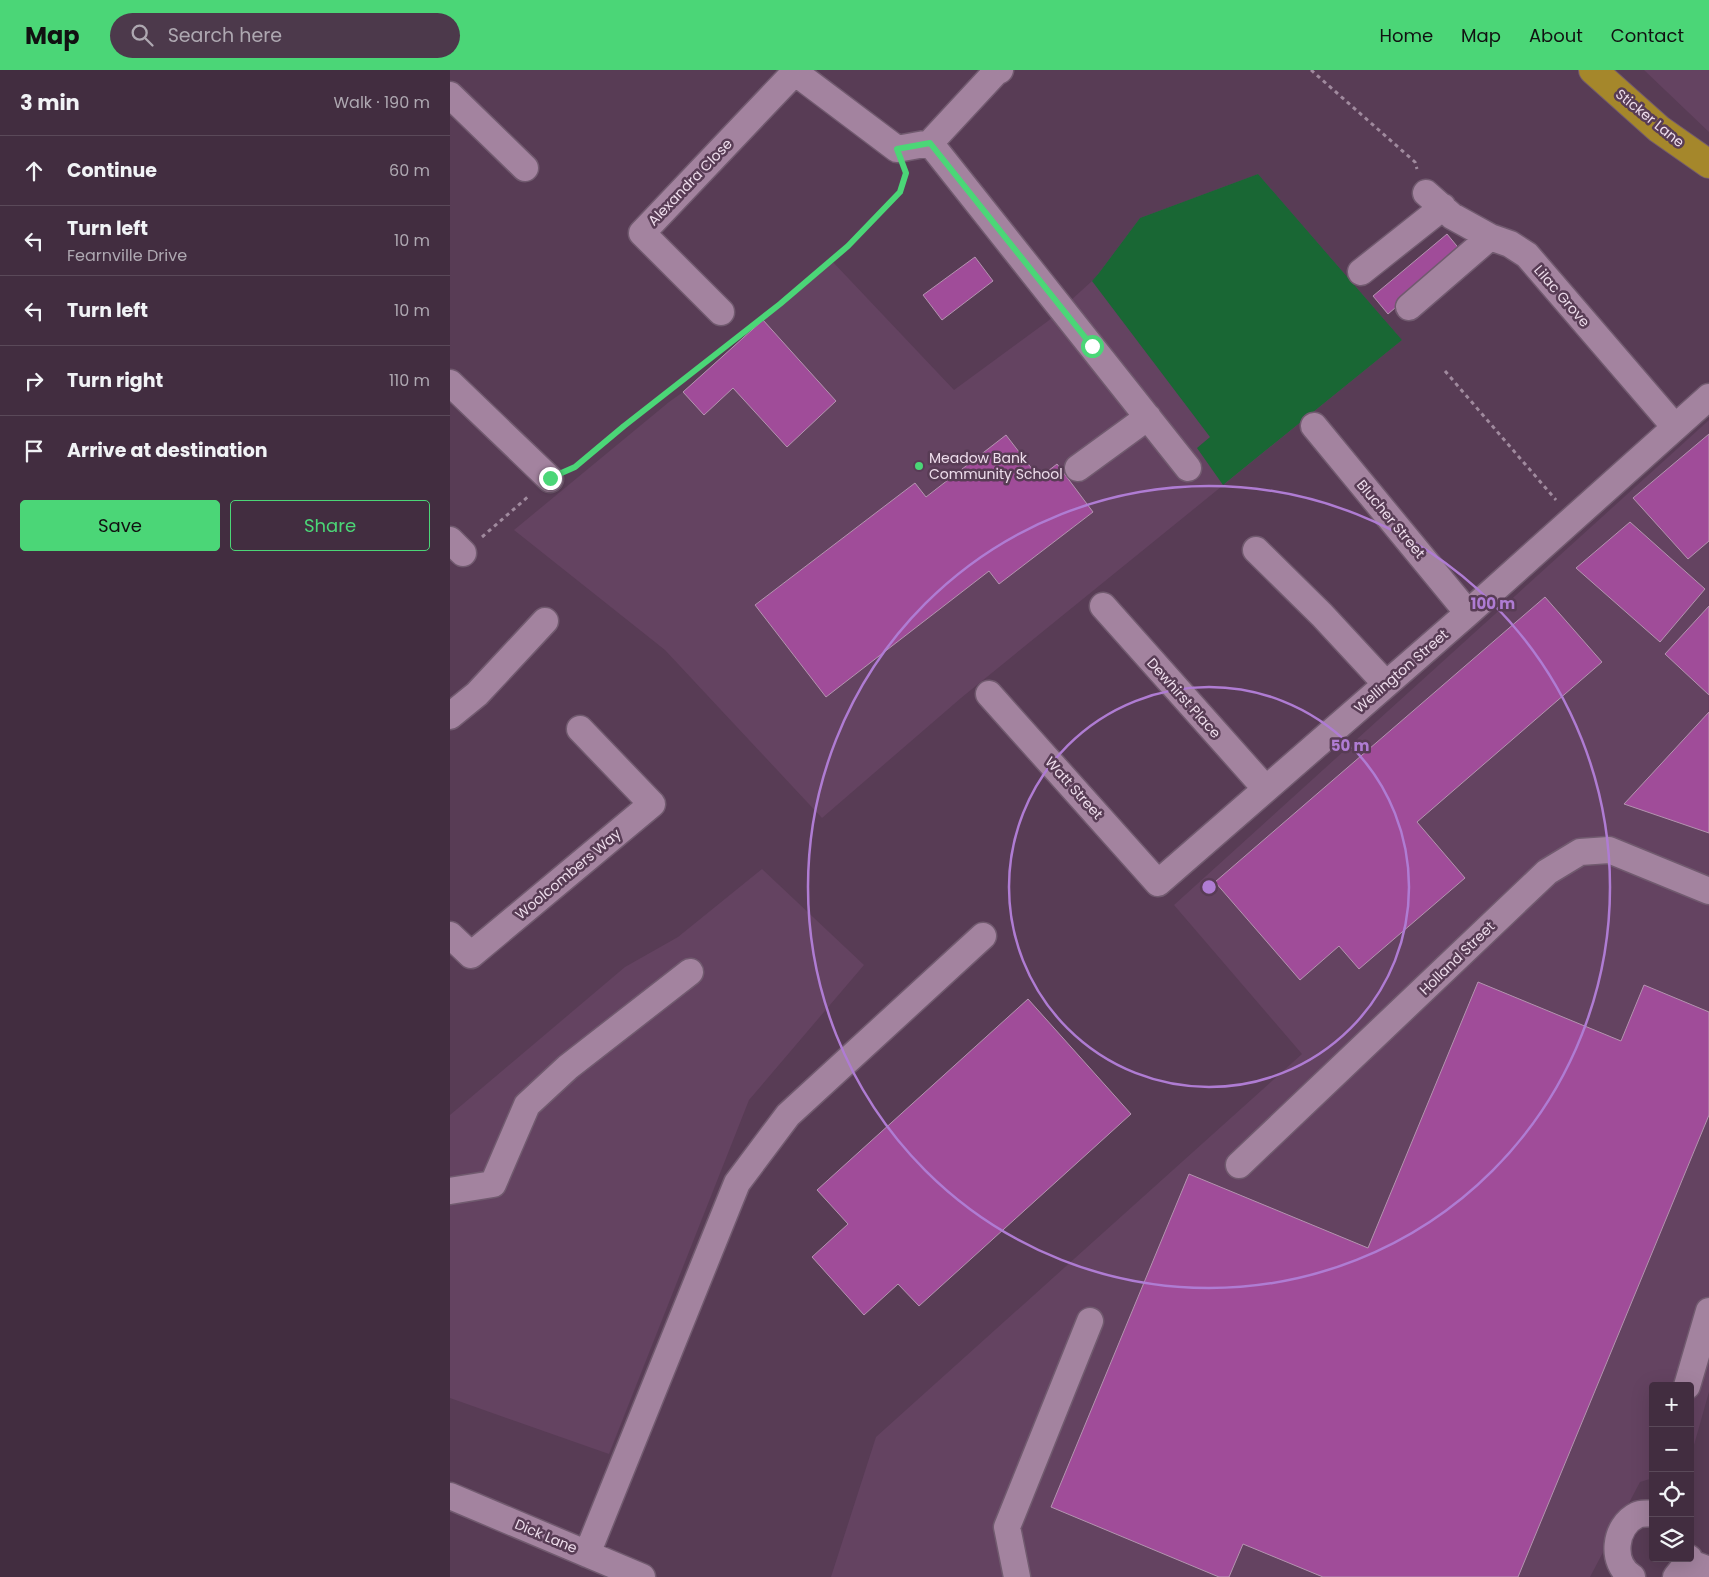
<!DOCTYPE html>
<html lang="en">
<head>
<meta charset="utf-8">
<style>
	body { margin:0; font-family:Poppins,sans-serif; background:#4c394b; color:#f1f3f6 }
	.controls { position:absolute; right:15px; bottom:15px; display:grid; overflow:hidden; border-radius:5px; box-shadow:0 5px 20px #0002 }
	.controls button { width:45px; height:45px; display:grid; place-items:center; padding:0; border:0; border-bottom:1px solid #5a4959; background:#422d40; color:#f1f3f6; font:25px sans-serif }
	.stop { position:absolute; width:15px; height:15px; margin:-11px; border:4px solid #4bd677; border-radius:50%; background:#fff }
	.stop.end { background:#4bd677; border-color:#fff; box-shadow:0 1px 5px #0008 }
	.list { margin:0; padding:0; list-style:none }
	h2 { display:flex; justify-content:space-between; align-items:center; height:65px; margin:0; padding:0 20px; font-size:21px }
	h2 small { font-size:16px; font-weight:400; color:#aea8b1 }
	.list li { display:grid; grid-template-columns:32px 1fr auto; gap:15px; align-items:center; box-sizing:border-box; height:70px; padding:0 20px; border-top:1px solid #5a4959 }
	.list b { display:block; font-size:19px; white-space:nowrap }
	.list p { margin:0; font-size:16px; white-space:nowrap; color:#aea8b1 }
	.list em { font-size:16px; font-style:normal; color:#aea8b1 }
	.actions { display:flex; gap:10px; padding:15px 20px }
	.actions a { flex:1; padding:11px 0; border:1px solid #4bd677; border-radius:5px; text-align:center; font-size:18px; color:#4bd677 }
	.actions .main { background:#4bd677; color:#111 }
	.icon { flex:none; width:28px; height:28px; fill:none; stroke:currentColor; stroke-width:2; stroke-linecap:round; stroke-linejoin:round }
	.map { position:relative; flex:none; width:1259px; height:1507px; overflow:hidden }
	header { display:flex; align-items:center; gap:30px; box-sizing:border-box; height:70px; padding:0 25px; background:#4bd677; color:#111 }
	header strong { font-size:24px }
	nav { display:flex; gap:28px; margin-inline-start:auto; font-size:18px }
	.search { width:350px; height:45px; background:#4c394b; display:flex; align-items:center; gap:12px; box-sizing:border-box; padding:0 18px; border-radius:28px; color:#aea8b1; font-size:19px }
	main { display:flex }
	aside { flex:1; background:#422d40 }
	.map>svg:first-child { display:block }
	.built { fill:#644361 }
	.green { fill:#196734 }
	.building { fill:#a04c99; stroke:#b494b0 }
	.lines { fill:none; stroke-linecap:round; stroke-linejoin:round }
	.minor-casing { stroke:#715a6f; stroke-width:29 }
	.highway-casing { stroke:#715a6f; stroke-width:30 }
	.path { stroke:#a08a9e; stroke-width:3; stroke-dasharray:4 4; stroke-linecap:butt }
	.minor { stroke:#a3839f; stroke-width:26 }
	.highway { stroke:#a5872b; stroke-width:28 }
	.route { stroke:#4bd677; stroke-width:6 }
	.ring { fill:none; stroke:#af7cd3; stroke-width:2.5 }
	.poi-dot { fill:#4bd677; stroke:#583c55; stroke-width:2 }
	.labels { text-anchor:middle; stroke-width:5; stroke-linejoin:round; paint-order:stroke }
	.street-label { font-size:14px; fill:#eeddec; stroke:#583c55 }
	.poi-label { font-size:14px; fill:#eeddec; stroke:#583c55; text-anchor:start }
	.centre { fill:#af7cd3; stroke:#583c55; stroke-width:2.5 }
	.ring-label { font-size:15px; text-anchor:middle; font-weight:bold; fill:#af7cd3; stroke:#583c55; stroke-width:5; stroke-linejoin:round; paint-order:stroke }
</style>
</head>
<body>
<header>
<strong>Map</strong>
<div class="search"><svg class="icon" aria-label="search" viewBox="0 0 24 24"><circle cx="10" cy="10" r="6"/><path d="M15 15l6 6"/></svg>Search here</div>
<nav><a>Home</a><a>Map</a><a>About</a><a>Contact</a></nav>
</header>
<main>
<aside>
<h2>3 min<small>Walk · 190 m</small></h2>
<ul class="list">
<li><svg class="icon" aria-label="ahead" viewBox="0 0 24 24"><path d="M12 20V5M6 11l6-6 6 6"/></svg><div><b>Continue</b></div><em>60 m</em></li>
<li><svg class="icon" aria-label="left" viewBox="0 0 24 24"><path d="M17 20v-9H6M10 6l-5 5 5 5"/></svg><div><b>Turn left</b><p>Fearnville Drive</p></div><em>10 m</em></li>
<li><svg class="icon" aria-label="left" viewBox="0 0 24 24"><path d="M17 20v-9H6M10 6l-5 5 5 5"/></svg><div><b>Turn left</b></div><em>10 m</em></li>
<li><svg class="icon" aria-label="right" viewBox="0 0 24 24"><path d="M7 20v-9h11M14 6l5 5-5 5"/></svg><div><b>Turn right</b></div><em>110 m</em></li>
<li><svg class="icon" aria-label="arrive" viewBox="0 0 24 24"><path d="M6 21V4h12l-3 4 3 4H6"/></svg><div><b>Arrive at destination</b></div></li>
</ul>
<div class="actions"><a class="main">Save</a><a>Share</a></div>
</aside>
<div class="map">
<svg width="1259" height="1507" viewBox="0 0 1259 1507">
	<rect width="100%" height="100%" fill="#583c55"/>
	<!-- built -->
	<path class="built" d="M1194,0H1259V62Z
		M808,104L952,270L511,628L372,748L215,580L64,460L219,332L233,322L381,190L504,320L598,251L642,211L649,203L690,148Z
		M1259,350V1322L1240,1389V1316H1203V1408L1190,1412L1140,1507H381L426,1367L852,984L724,835Z
		M312,799L414,895L299,1030L159,1384L0,1328V1045L175,897L228,867Z"/>
	<!-- green -->
	<path class="green" d="M808,104L952,270L773,415L747,378L760,367L642,211L649,203L690,148Z"/>
	<!-- building -->
	<path class="building" d="M997,164L1011,181L938,244L923,226Z
		M525,187L543,211L492,250L473,225Z
		M313,250L386,331L337,377L283,318L254,345L233,322Z
		M1259,364V471L1238,489L1183,428Z
		M556,365L589,408L607,394L643,442L549,514L539,501L376,627L305,535L465,413L476,427Z
		M1180,452L1255,519L1210,572L1126,498Z
		M1095,527L1152,592L967,752L1015,808L909,899L889,876L850,910L765,812Z
		M1259,536V625L1215,584Z
		M1259,642V763L1174,734Z
		M1028,912L1171,971L1194,915L1259,942V1045L1068,1507H873L793,1474L779,1507H769L601,1437L739,1104L918,1178Z
		M578,929L681,1044L469,1236L448,1214L414,1245L362,1187L398,1154L367,1120Z"/>
	<g class="lines">
		<defs>
			<path id="minor" d="M342,0L447,79L480,73L546,2L550,0
				M0,25L75,98
				M480,73L738,398
				M976,123L1002,146L1040,167L1060,174L1077,185L1225,357
				M911,202L993,137
				M959,237L1040,167
				M271,242L192,163L345,2
				M0,313L100,409
				M864,356L1018,543
				M628,398L698,347
				M0,470L13,483
				M806,480L872,545L936,614
				M653,536L816,719
				M539,624L708,813L1018,543L1259,327
				M0,646L27,624L95,551
				M0,865L21,885L202,734L130,659
				M789,1095L1097,802L1130,782L1159,780L1259,821
				M0,1121L43,1114L77,1035L118,997L240,902
				M1237,1316L1259,1241
				M0,1426L192,1507
				M137,1484L287,1113L338,1045L533,866
				M1238,1492L1259,1500
				M567,1507L557,1457L640,1251
				M1182,1507C1160,1493 1164,1456 1187,1445C1191,1443 1198,1444 1203,1443
				M1226,1507L1238,1492L1239,1488"/>
			<path id="highway" d="M1143,0L1209,59L1259,94"/>
		</defs>
		<!-- minor casing -->
		<use href="#minor" class="minor-casing"/>
		<!-- highway casing -->
		<use href="#highway" class="highway-casing"/>
		<!-- path -->
		<path class="path" d="M861,0L965,92L967,99
			M995,301L1106,430
			M123,398L174,355L330,234L398,176L451,122L456,105
			M32,467L80,425"/>
		<!-- minor -->
		<use href="#minor" class="minor"/>
		<!-- highway -->
		<use href="#highway" class="highway"/>
	</g>
	<g class="lines">
		<!-- route -->
		<path class="route" d="M100,408L125,397L174,356L330,234L398,176L450,122L456,103L447,79L480,73L642,276"/>
	</g>
	<!-- distance rings -->
	<g class="ring">
		<circle cx="759" cy="817" r="200"/>
		<circle cx="759" cy="817" r="401"/>
	</g>
	<!-- markers -->
	<circle class="poi-dot" cx="469" cy="396" r="5"/>
	<g class="labels">
		<!-- street labels -->
		<g class="street-label">
			<text transform="translate(1200 48) rotate(39)" y="5">Sticker Lane</text>
			<text transform="translate(240 112) rotate(-46)" y="5">Alexandra Close</text>
			<text transform="translate(1112 226) rotate(49)" y="5">Lilac Grove</text>
			<text transform="translate(941 449) rotate(50)" y="5">Blucher Street</text>
			<text transform="translate(951 601) rotate(-41)" y="5">Wellington Street</text>
			<text transform="translate(734 628) rotate(48)" y="5">Dewhirst Place</text>
			<text transform="translate(624 718) rotate(48)" y="5">Watt Street</text>
			<text transform="translate(118 804) rotate(-40)" y="5">Woolcombers Way</text>
			<text transform="translate(1007 888) rotate(-44)" y="5">Holland Street</text>
			<text transform="translate(96 1466) rotate(23)" y="5">Dick Lane</text>
		</g>
		<!-- poi labels -->
		<g class="poi-label">
			<text x="479" y="393">Meadow Bank<tspan x="479" dy="16">Community School</tspan></text>
		</g>
	</g>
	<circle cx="759" cy="817" r="8" class="centre"/>
	<g class="ring-label">
		<text x="1043" y="539">100 m</text>
		<text x="900" y="681">50 m</text>
	</g>
</svg>
<div class="controls">
<button>+</button>
<button>−</button>
<button><svg class="icon" aria-label="locate" viewBox="0 0 24 24"><circle cx="12" cy="12" r="6"/><path d="M12 2v4M12 18v4M2 12h4M18 12h4"/></svg></button>
<button><svg class="icon" aria-label="layers" viewBox="0 0 24 24"><path d="M12 4l9 5-9 5-9-5zM3 14l9 5 9-5"/></svg></button>
</div>
<div class="stop" style="left:642px;top:276px"></div>
<div class="stop end" style="left:100px;top:408px"></div>
</div>
</main>
</body>
</html>
